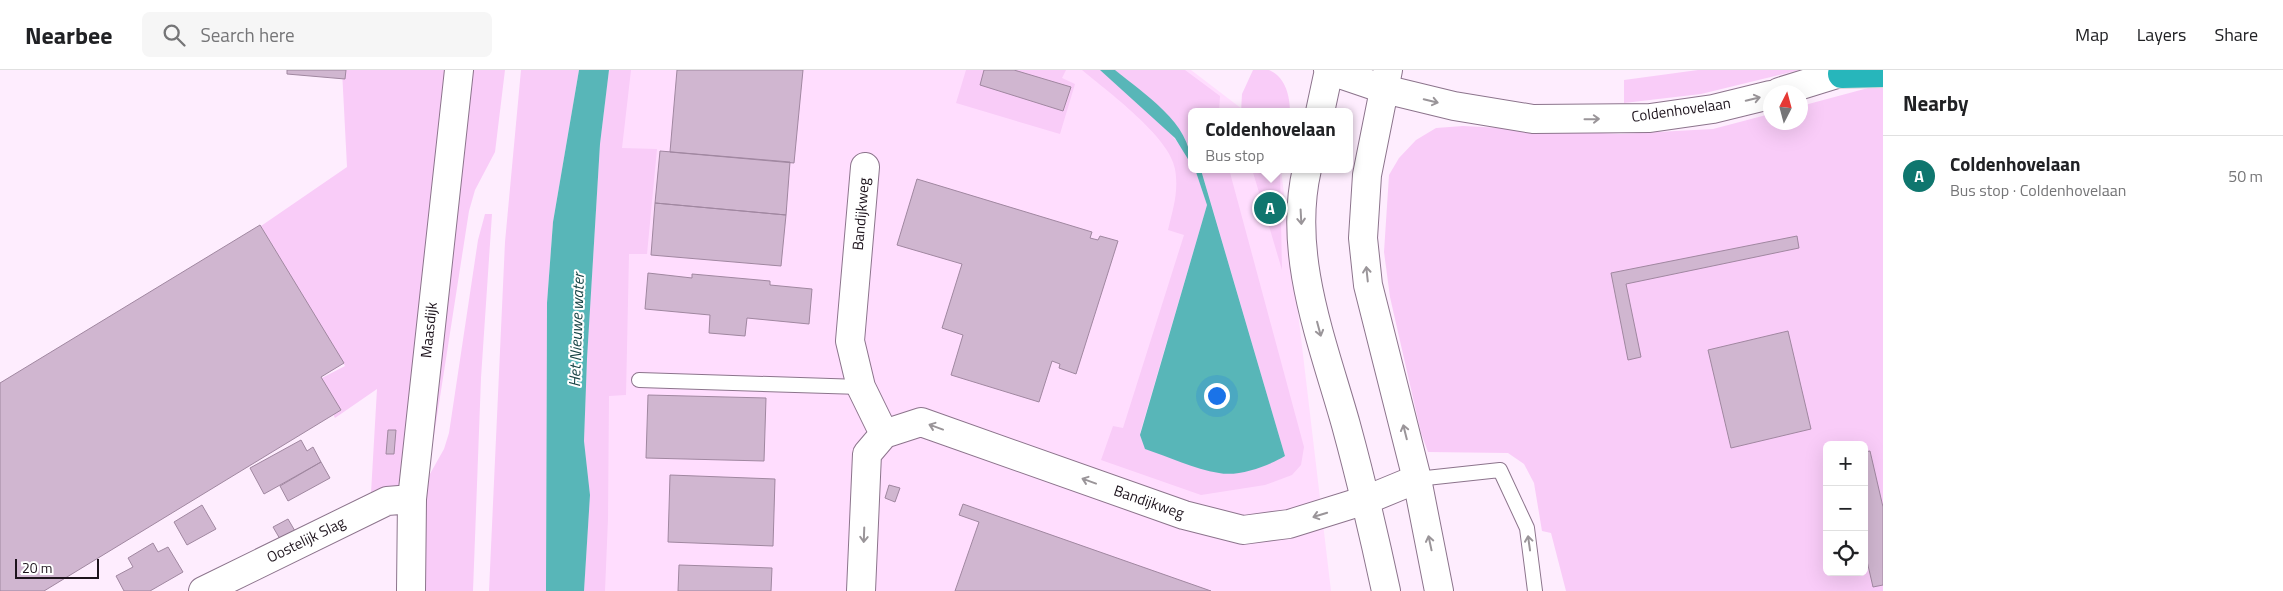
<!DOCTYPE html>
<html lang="en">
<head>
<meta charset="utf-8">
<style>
	body { margin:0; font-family:"Titillium Web",sans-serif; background:#f6f6f6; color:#202124 }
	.controls { position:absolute; right:15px; bottom:15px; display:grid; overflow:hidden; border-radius:8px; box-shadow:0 5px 20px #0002 }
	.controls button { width:45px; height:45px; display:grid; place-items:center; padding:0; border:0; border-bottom:1px solid #e0e0e0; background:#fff; color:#202124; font:25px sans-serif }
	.compass { position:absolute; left:1763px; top:15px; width:45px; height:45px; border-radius:50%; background:#fff; box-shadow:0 5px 20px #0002; rotate:6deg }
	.scale { position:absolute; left:15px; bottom:12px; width:84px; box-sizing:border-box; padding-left:5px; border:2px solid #1e141d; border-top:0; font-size:14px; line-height:18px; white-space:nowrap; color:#1e141d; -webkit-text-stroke:4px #fff; paint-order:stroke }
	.you { position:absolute; left:1216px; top:325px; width:18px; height:18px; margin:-12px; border:4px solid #fff; border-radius:50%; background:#1a73e8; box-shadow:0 0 0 8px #1a73e833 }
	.badge { display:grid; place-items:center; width:32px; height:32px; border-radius:50%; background:#0f766e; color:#fff; font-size:16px; font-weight:700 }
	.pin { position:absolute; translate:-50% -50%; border:2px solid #fff; box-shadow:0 1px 5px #0006 }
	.popup { position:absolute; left:1188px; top:38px; width:165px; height:65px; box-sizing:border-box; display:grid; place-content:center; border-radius:8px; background:#fff; filter:drop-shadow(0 1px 4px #0005); font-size:16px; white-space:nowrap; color:#757577 }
	.popup b { font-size:19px; color:#202124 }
	.popup::after { content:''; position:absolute; left:50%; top:100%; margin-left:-10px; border:10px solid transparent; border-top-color:#fff }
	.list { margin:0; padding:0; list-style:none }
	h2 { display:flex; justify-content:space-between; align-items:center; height:65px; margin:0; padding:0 20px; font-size:21px }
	h2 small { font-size:16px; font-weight:400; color:#757577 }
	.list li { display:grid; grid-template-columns:32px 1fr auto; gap:15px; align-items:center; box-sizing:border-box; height:80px; padding:0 20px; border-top:1px solid #e0e0e0 }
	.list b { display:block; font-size:19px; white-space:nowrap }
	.list p { margin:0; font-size:16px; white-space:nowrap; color:#757577 }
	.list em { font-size:16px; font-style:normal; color:#757577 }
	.icon { flex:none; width:28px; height:28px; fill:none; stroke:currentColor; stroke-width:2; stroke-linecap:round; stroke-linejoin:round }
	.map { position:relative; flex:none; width:1883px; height:521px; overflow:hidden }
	header { display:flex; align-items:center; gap:30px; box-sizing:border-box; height:70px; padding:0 25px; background:#fff; border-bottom:1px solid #e0e0e0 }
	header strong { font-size:24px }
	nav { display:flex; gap:28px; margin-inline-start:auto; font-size:18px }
	.search { width:350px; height:45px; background:#f6f6f6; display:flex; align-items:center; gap:12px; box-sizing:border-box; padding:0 18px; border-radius:8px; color:#757577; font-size:19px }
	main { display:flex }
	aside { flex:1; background:#fff }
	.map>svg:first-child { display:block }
	.built { fill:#ffddfe }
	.green { fill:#f9ccf8; fill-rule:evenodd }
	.water { fill:#58b6b8 }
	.building { fill:#d0b6d0; stroke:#a087a0 }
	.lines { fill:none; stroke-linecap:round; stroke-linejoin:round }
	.lane-casing { stroke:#8c748c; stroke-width:16 }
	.street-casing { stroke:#8c748c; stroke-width:30 }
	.secondary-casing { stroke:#8c748c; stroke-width:30 }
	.highway-casing { stroke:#dbd9db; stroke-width:30 }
	.lane { stroke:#fff; stroke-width:14 }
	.street { stroke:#fff; stroke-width:28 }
	.secondary { stroke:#fff; stroke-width:28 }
	.highway { stroke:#27b6bb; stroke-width:28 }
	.oneway { stroke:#9a9599 }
	.labels { text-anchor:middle; stroke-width:4; stroke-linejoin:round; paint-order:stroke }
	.street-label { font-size:15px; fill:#1e141d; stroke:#fff }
	.water-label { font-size:16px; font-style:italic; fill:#194546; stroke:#fff }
</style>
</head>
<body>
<header>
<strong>Nearbee</strong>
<div class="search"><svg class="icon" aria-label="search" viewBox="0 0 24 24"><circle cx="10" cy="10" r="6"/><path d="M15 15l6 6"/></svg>Search here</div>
<nav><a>Map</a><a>Layers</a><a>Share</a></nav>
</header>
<main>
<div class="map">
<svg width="1883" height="521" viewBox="0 0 1883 521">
	<rect width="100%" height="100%" fill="#feedfe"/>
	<!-- built -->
	<path class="built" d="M593,0H1191L1246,42H1191V99H1281L1331,521H559Z"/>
	<!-- green -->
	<path class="green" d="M342,0H447L398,425L371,423L377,319L335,348L316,311L345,296L261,156L347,97Z
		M468,0H505L495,82L475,120L469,141L433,372L430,375Z
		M521,0H579L553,152L547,233L546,521H489L505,172Z
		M609,0H631L622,78L657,79L647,184H629L626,325L609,326L608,449L605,521H584L590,425L584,371L587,289L600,74Z
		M966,0H1066L1062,8L1075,14L1060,64L956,33Z
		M1082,0H1100C1121,17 1191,73 1191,99L1196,101L1207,135L1140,363L1285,386L1201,99H1229L1304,377L1301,395L1292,405L1265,415L1201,425L1101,390L1113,356L1123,358L1184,165L1168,160C1173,139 1179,121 1175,99C1170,67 1107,21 1082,0Z
		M1115,0H1185L1220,26L1219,42H1191V80C1175,46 1143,24 1115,0Z
		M1253,0C1258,0 1265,0 1269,0C1286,7 1290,27 1290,42H1241L1242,24Z
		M1698,0H1800L1701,24L1624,33V10Z
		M1883,14V521H1566L1551,463L1542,461L1534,413L1524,394L1508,383L1428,382L1421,363L1390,227L1384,182L1389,105L1399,88L1416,70L1436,58L1463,56L1620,64L1713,59L1770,44V52H1800L1801,36ZM1827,375H1864V502H1827Z
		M1252,99H1280L1282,200Z
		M485,144H492L481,308L473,521H421L426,411L444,379L449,363L478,170Z"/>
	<!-- water -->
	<path class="water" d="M579,0H609L600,74L587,289L584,371L590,425L584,521H546L547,233L553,152Z
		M1100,0H1115C1144,24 1191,53 1191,94L1175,68Z
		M1195,99L1201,100L1285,386C1268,396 1239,407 1219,403C1194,399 1169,387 1145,379L1140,365L1207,135Z"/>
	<!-- building -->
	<path class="building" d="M287,0H346L345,9L287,4Z
		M677,0H803L794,93L670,82Z
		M984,0H1014L1071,17L1063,41L980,15Z
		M660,81L790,92L786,145L655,133Z
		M917,109L1092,162L1090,168L1098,170L1100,166L1118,171L1076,304L1059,298L1060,294L1052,291L1039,332L951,305L963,265L942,258L962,194L897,175Z
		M655,133L786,145L781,196L651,185Z
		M260,155L344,293L321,307L341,340L44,521H0V313Z
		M1797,166L1799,178L1626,214L1641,287L1628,290L1611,203Z
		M648,203L692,208V204L770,211V215L812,219L809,254L747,248L745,266L709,263L710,245L645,239Z
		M1788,261L1811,359L1731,378L1708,280Z
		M648,325L766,328L764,391L646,388Z
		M388,360H396L394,384H386Z
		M301,370L307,381L313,377L321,392L264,424L250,398Z
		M1870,381L1883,437V515L1873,517L1864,478V382Z
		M321,392L330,408L288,431L280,416Z
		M670,405L775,409L773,476L668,472Z
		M889,415L900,418L895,432L885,428Z
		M963,434L983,441L1211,521H955L979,452L959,445Z
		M202,435L216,459L187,475L174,452Z
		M288,449L295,461L280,469L273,457Z
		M153,473L158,482L168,477L183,502L150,521H124L116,506L133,497L128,488Z
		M679,495L772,498L771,521H678Z"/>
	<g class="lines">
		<defs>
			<path id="lane" d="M639,310L861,317
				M1417,409L1500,400L1527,458L1535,521"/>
			<path id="street" d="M865,97L850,271L861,317L884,364
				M203,521L387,431L412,429
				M411,521L412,429L459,0
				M861,521L867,384L884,364L921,352L1184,445L1243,460L1289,454L1366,430L1417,409"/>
			<path id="secondary" d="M1328,0L1384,19L1454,36L1533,49L1650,48L1713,39L1770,25
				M1388,0L1367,105L1363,168L1368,215L1417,409L1439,521
				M1779,22L1850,0
				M1320,42L1329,0
				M1307,99C1287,185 1323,273 1346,355C1361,410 1374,465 1386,521"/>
			<path id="highway" d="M1842,4L1883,3"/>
		</defs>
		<!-- lane casing -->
		<use href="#lane" class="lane-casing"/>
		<!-- street casing -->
		<use href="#street" class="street-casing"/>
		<!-- secondary casing -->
		<use href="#secondary" class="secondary-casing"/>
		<!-- highway casing -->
		<use href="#highway" class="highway-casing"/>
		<!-- lane -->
		<use href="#lane" class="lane"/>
		<!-- street -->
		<use href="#street" class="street"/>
		<!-- secondary -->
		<use href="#secondary" class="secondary"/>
		<!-- highway -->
		<use href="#highway" class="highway"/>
	</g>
	<!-- one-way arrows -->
	<defs><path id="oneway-shaft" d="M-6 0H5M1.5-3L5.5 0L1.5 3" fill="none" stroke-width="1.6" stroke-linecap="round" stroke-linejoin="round" transform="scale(1.25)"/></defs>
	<g class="oneway">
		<use href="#oneway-shaft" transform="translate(1753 29) rotate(-14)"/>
		<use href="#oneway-shaft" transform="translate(1431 31) rotate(14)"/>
		<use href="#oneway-shaft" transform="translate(1592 49) rotate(-1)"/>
		<use href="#oneway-shaft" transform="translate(1301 147) rotate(87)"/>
		<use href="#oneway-shaft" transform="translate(1367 204) rotate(-96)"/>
		<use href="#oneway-shaft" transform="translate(1319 259) rotate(75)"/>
		<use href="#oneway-shaft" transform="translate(936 357) rotate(-160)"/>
		<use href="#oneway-shaft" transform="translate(1405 362) rotate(-104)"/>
		<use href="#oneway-shaft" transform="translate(1089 411) rotate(-160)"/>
		<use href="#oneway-shaft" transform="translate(1320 445) rotate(163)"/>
		<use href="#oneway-shaft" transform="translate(864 465) rotate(92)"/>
		<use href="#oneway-shaft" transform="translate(1430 473) rotate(-102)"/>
		<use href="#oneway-shaft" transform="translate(1529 473) rotate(-98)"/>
	</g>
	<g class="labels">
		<!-- street labels -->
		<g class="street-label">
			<text transform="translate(1681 40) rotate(-8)" y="5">Coldenhovelaan</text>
			<text transform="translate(861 144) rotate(-85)" y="5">Bandijkweg</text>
			<text transform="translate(429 260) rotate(-84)" y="5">Maasdijk</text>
			<text transform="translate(1149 432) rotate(19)" y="5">Bandijkweg</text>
			<text transform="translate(306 470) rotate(-26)" y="5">Oostelijk Slag</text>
		</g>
		<!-- water labels -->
		<g class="water-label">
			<text transform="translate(576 260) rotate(-88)" y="6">Het Nieuwe water</text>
		</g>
	</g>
</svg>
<div class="controls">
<button>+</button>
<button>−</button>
<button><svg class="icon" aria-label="locate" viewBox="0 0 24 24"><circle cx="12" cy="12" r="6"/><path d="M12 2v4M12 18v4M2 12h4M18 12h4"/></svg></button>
</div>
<svg class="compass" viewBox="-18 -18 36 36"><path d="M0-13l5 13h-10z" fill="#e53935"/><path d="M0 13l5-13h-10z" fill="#757577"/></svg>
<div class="scale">20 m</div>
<div class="you"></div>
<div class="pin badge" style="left:1270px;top:138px">A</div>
<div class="popup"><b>Coldenhovelaan</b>Bus stop</div>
</div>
<aside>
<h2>Nearby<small></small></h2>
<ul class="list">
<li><span class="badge">A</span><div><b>Coldenhovelaan</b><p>Bus stop · Coldenhovelaan</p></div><em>50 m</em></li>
</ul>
</aside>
</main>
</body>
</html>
